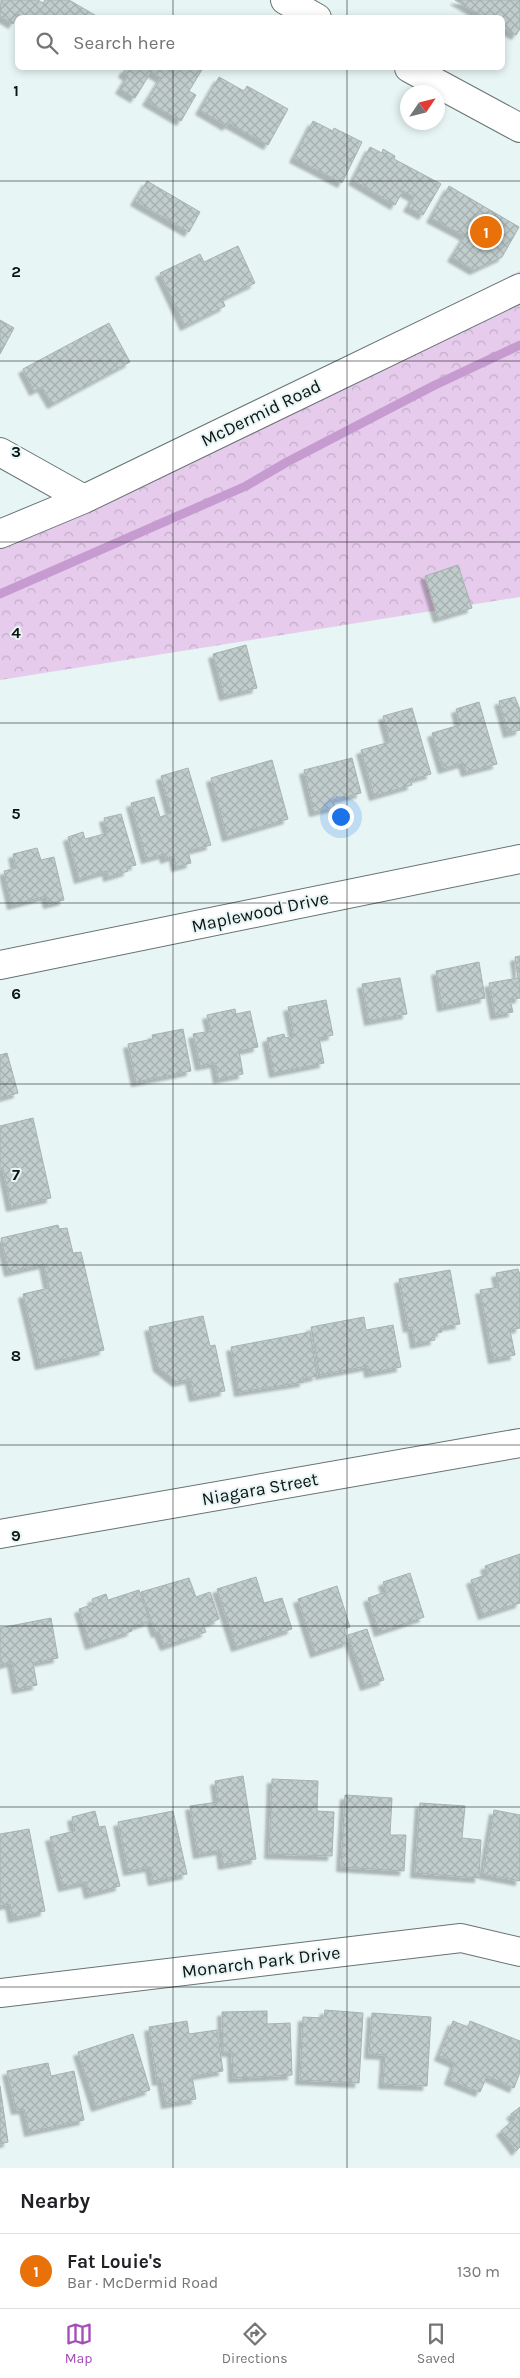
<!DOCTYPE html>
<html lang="en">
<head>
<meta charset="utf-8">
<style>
	body { margin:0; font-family:Karla,sans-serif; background:#f2f2f2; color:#202124 }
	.compass { position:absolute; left:400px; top:85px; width:45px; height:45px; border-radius:50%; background:#fff; box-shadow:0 2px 8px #0003; rotate:55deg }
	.you { position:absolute; left:340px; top:816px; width:18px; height:18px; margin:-12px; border:4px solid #fff; border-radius:50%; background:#1a73e8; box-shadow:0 0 0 8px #1a73e833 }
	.badge { display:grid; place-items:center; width:32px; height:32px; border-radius:50%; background:#a54cb8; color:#fff; font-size:16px; font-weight:700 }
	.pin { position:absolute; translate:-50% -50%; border:2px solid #fff; box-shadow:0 1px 5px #0006 }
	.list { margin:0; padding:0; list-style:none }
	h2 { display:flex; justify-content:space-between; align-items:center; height:65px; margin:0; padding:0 20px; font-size:21px }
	h2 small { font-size:16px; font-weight:400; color:#757577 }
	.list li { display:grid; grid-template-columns:32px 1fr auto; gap:15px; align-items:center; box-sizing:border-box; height:75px; padding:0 20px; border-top:1px solid #e0e0e0 }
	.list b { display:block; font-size:19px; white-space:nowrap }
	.list p { margin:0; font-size:16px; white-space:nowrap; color:#757577 }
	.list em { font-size:16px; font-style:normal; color:#757577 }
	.icon { flex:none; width:28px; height:28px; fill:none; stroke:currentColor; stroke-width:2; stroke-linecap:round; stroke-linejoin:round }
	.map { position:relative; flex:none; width:520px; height:2168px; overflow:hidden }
	.search { position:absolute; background:#fff; box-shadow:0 2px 8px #0003; left:15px; right:15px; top:15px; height:55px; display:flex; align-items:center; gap:12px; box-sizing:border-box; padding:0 18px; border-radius:8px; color:#757577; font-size:19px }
	.sheet { height:140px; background:#fff }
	nav { display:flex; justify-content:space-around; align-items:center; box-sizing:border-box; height:70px; border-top:1px solid #e0e0e0; background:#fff; font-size:14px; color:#757577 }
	nav a { display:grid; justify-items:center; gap:2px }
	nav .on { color:#a54cb8 }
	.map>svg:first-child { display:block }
	.forest { fill:url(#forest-crowns) }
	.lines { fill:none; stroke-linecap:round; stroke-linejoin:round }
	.stream { stroke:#c69cd0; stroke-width:9 }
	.building { fill:url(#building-cross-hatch); stroke:#a6b3b2; filter:url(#shadow) }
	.minor-casing { stroke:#677373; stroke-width:30 }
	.major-casing { stroke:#677373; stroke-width:30 }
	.minor { stroke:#fff; stroke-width:28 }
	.major { stroke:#fff; stroke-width:28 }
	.grid { fill:none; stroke:#0e1313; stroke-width:1; stroke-opacity:0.55 }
	.labels { text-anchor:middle; stroke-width:4; stroke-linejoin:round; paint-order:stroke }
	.street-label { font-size:18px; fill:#0e1313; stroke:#e7f5f4 }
	.grid-label { font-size:16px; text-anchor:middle; font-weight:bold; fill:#0e1313; stroke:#e7f5f4; stroke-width:4; stroke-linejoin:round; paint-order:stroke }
</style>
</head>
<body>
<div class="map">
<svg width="520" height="2168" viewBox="0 0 520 2168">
	<defs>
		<pattern id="forest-crowns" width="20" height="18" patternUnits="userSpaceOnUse" patternTransform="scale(1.25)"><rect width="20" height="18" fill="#e6cbec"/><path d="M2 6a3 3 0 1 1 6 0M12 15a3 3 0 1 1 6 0" fill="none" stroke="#c4adca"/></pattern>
		<pattern id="building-cross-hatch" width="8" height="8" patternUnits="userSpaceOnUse" patternTransform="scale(1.25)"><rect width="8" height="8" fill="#c0cdcc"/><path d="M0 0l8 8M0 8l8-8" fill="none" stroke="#a4afae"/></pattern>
		<filter id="shadow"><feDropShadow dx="-4.5" dy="4.5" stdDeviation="1" flood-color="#0004"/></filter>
	</defs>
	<rect width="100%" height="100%" fill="#e7f5f4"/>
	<!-- forest -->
	<path class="forest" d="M520,271V597L0,680V546L435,313Z"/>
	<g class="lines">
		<!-- stream -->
		<path class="stream" d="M0,594L246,486L287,462L433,386L520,345"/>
	</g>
	<!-- building -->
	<path class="building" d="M1,0H38L43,3L45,0H69L100,18H24L18,14L13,24L0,16Z
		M455,0H520V29L516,35L502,27V18H486Z
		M126,68H203L189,91L196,95L181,121L147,101L161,78L151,72L135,98L120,89L128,76L123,73Z
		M219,77L244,91L247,86L288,109L268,145L229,123L227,126L200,110Z
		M313,121L333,131L334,128L362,142L342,183L294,158Z
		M370,147L382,153L383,149L395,156L394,159L441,184L423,215L408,207L414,197L403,191L395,205L353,180Z
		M147,181L200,212L189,232L135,201Z
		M449,186L519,227L502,257L474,270L452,257L465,236L431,218Z
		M238,246L255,283L222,299L225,306L185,326L160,273L200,254L204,262Z
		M0,320L14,328L0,354Z
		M109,323L130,362L52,404L42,387L34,391L23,369Z
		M458,565L472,608L438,618L425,576Z
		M246,645L257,688L224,696L213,654Z
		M515,697L520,710V730L508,733L499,701Z
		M479,702L497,764L466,772L463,763L443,769L432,733L460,725L456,709Z
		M412,708L431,774L410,780L412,785L374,796L361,750L390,742L383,716Z
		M352,758L361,793L333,800L335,807L314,812L304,770Z
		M272,760L288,819L227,837L211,778Z
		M188,768L211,845L188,851L191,863L176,867L174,856L165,859L164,854L146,859L131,803L154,797L160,817L171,813L161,776Z
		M121,814L136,865L127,867L128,871L108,877L107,871L79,879L68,837L83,832L85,839L108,833L104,818Z
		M37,848L41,860L54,857L64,900L48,904L46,896L12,905L4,871L16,868L13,854Z
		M520,956V998L510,1000L513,1012L495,1015L489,983L518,978L515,957Z
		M479,962L485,998L442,1007L436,971Z
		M400,978L407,1014L369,1021L362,984Z
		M326,1000L333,1035L319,1038L324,1063L274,1073L267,1038L284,1034L285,1038L294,1036L288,1007Z
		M235,1009L236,1014L250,1011L258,1047L239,1051L243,1074L218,1079L215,1063L200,1066L193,1034L211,1031L207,1015Z
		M183,1029L191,1071L136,1082L128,1044L153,1039L152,1035Z
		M7,1053L18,1093L0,1098V1055Z
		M33,1118L51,1198L11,1207L3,1169H0V1126Z
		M58,1225L59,1229L67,1228L73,1253L81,1252L104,1350L40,1365L23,1294L49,1288L44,1264L9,1272L1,1238Z
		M518,1269L520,1275V1328L510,1330L515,1355L493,1359L480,1290L499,1287L496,1273Z
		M450,1270L460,1324L441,1327L442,1332L433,1334L435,1340L415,1344L412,1327L408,1328L399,1279Z
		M203,1316L210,1346L215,1345L225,1391L194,1397L190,1379L177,1382L158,1367L149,1327Z
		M364,1317L366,1330L393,1325L401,1367L369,1373L368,1366L320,1375L311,1327Z
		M310,1332L317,1376L303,1379L304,1382L239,1392L231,1347Z
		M520,1554V1603L483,1615L471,1580L488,1574L485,1566Z
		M410,1573L424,1617L379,1632L368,1598L386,1592L383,1582Z
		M256,1577L264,1603L282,1598L292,1629L236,1647L217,1589Z
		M189,1578L196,1597L210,1592L219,1619L203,1625L206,1632L165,1646L159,1632L156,1633L141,1592Z
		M337,1586L350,1627L344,1629L348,1642L315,1653L298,1599Z
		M139,1590L150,1621L131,1627L132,1631L90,1645L79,1609L94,1604L92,1599L106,1594L108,1600Z
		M51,1618L58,1658L33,1663L37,1685L17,1689L12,1662L0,1665V1628Z
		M367,1629L384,1680L365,1686L348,1635Z
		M243,1776L256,1859L223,1865L221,1850L198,1854L190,1806L218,1802L215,1781Z
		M272,1779L318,1781L317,1811L334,1812L332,1856L269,1854Z
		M345,1795L392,1798L390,1835H406L404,1871L341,1867Z
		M420,1803L465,1806L462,1838L481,1840L479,1878L415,1873Z
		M494,1810L520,1815V1881L483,1874Z
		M95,1811L99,1827L105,1826L120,1886L89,1894L86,1882L63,1887L50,1837L75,1831L72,1817Z
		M173,1811L187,1874L153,1881L150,1867L128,1871L118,1822Z
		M29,1829L45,1911L13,1918L10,1904L0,1906V1834Z
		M325,2010L363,2013L359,2083L300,2080L303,2017L324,2018Z
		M267,2011V2024L290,2023L292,2075L233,2078L232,2052H223L222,2012Z
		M372,2013L431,2017L427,2086L383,2084L385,2055L369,2054Z
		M187,2021L189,2034L217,2030L223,2071L192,2076L196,2099L166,2104L162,2080L157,2081L149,2027Z
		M453,2021L468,2027L470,2021L520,2041V2072L514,2088L487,2076L480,2092L449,2080L455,2063L439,2056Z
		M133,2034L150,2090L96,2107L78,2052Z
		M48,2063L51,2076L74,2071L84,2120L29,2132L24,2109L16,2110L7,2071Z
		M0,2086L8,2142L0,2144Z
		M520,2107V2147L516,2151L501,2131L515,2119L511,2114Z"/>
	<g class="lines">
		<defs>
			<path id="minor" d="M0,452L84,499
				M0,534L84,499L520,288
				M0,965L520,859
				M0,1993L461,1938L520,1952"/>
			<path id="major" d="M285,0L317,18
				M409,68L520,128
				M0,1534L520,1443"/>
		</defs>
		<!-- minor casing -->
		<use href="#minor" class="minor-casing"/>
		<!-- major casing -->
		<use href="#major" class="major-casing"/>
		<!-- minor -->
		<use href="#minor" class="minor"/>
		<!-- major -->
		<use href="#major" class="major"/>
	</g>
	<!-- grid -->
	<path class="grid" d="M173,0V18M347,0V18M173,68V2168M347,68V2168M0,181H520M0,361H520M0,542H520M0,723H520M0,903H520M0,1084H520M0,1265H520M0,1445H520M0,1626H520M0,1807H520M0,1987H520"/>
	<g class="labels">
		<!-- street labels -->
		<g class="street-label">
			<text transform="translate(261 413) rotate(-26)" y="6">McDermid Road</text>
			<text transform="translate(260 912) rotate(-12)" y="6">Maplewood Drive</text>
			<text transform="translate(260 1489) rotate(-10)" y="6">Niagara Street</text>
			<text transform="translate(261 1962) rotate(-7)" y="6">Monarch Park Drive</text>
		</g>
	</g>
	<g class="grid-label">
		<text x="16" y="96">1</text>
		<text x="16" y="277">2</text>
		<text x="16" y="457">3</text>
		<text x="16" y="638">4</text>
		<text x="16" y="819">5</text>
		<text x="16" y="999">6</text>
		<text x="16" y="1180">7</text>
		<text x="16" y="1361">8</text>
		<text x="16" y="1541">9</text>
	</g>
</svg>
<svg class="compass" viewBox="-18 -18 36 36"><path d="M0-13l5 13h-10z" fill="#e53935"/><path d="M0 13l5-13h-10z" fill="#757577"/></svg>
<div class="you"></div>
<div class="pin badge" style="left:486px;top:232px;background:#e8710a">1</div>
<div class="search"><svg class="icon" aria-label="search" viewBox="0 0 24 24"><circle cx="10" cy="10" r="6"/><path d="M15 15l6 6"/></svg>Search here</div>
</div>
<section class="sheet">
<h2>Nearby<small></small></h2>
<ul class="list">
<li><span class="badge" style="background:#e8710a">1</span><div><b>Fat Louie's</b><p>Bar · McDermid Road</p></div><em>130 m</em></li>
</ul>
</section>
<nav>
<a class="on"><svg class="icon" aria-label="map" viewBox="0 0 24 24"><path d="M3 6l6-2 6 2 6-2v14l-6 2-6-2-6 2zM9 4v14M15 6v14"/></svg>Map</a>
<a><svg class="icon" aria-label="directions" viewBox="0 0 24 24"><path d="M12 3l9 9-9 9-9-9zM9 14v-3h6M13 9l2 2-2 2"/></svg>Directions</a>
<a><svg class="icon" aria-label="saved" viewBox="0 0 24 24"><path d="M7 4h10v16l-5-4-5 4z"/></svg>Saved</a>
</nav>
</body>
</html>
